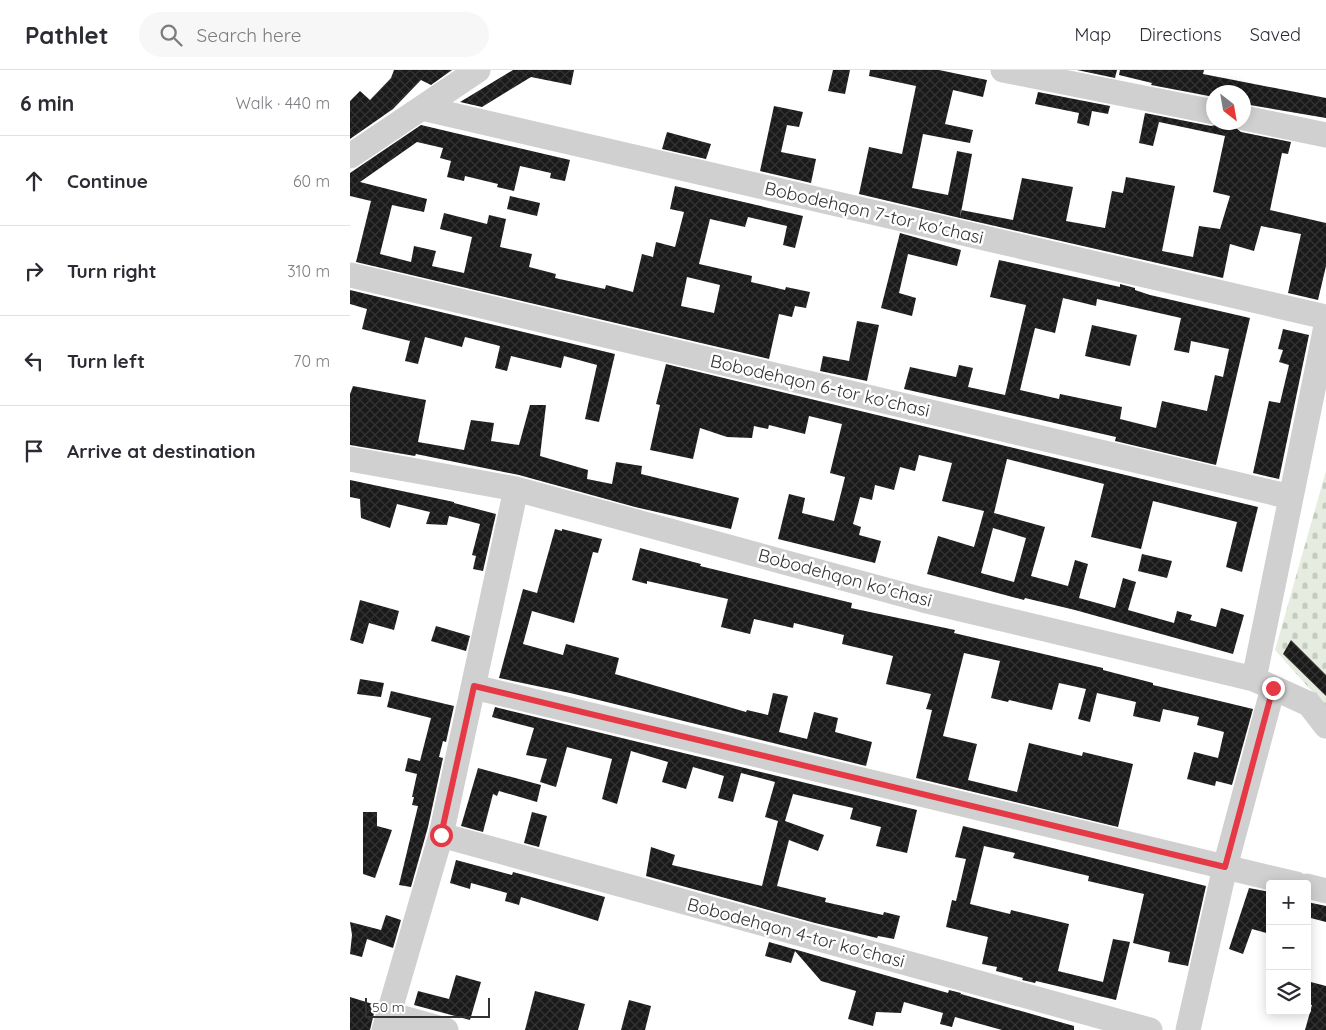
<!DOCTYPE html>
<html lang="en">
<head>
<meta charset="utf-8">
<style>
	body { margin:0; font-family:Quicksand,sans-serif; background:#f7f7f7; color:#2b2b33 }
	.controls { position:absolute; right:15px; bottom:15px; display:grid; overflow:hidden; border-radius:5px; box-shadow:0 2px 12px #0003 }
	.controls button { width:45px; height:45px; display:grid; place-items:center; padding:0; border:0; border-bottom:1px solid #e1e1e2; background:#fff; color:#2b2b33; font:25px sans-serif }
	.compass { position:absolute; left:856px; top:15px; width:45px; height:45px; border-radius:50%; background:#fff; box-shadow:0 2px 12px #0003; rotate:149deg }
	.scale { position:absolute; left:15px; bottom:12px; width:125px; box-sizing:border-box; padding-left:5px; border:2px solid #333; border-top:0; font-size:14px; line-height:18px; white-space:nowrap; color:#333; -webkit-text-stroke:4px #fff; paint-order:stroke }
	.stop { position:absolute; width:15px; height:15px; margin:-11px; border:4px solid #e63946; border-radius:50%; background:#fff }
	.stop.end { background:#e63946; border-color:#fff; box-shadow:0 1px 5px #0008 }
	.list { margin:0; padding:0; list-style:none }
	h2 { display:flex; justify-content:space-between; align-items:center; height:65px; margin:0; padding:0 20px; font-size:21px }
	h2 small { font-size:16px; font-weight:400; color:#7c7c81 }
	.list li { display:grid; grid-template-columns:32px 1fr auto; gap:15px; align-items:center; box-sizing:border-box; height:90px; padding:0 20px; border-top:1px solid #e1e1e2 }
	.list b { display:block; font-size:19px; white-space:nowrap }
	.list em { font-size:16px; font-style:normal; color:#7c7c81 }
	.icon { flex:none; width:28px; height:28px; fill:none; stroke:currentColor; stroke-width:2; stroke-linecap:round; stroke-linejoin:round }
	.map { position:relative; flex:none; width:976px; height:960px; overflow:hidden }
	header { display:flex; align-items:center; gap:30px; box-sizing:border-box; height:70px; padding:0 25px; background:#fff; border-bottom:1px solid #e1e1e2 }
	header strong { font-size:24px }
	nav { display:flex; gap:28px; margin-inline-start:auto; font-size:18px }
	.search { width:350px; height:45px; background:#f7f7f7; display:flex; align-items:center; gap:12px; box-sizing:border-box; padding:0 18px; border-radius:28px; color:#7c7c81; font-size:19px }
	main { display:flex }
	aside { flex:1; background:#fff }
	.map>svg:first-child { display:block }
	.cemetery { fill:url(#cemetery-stones) }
	.building { fill:url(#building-cross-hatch); fill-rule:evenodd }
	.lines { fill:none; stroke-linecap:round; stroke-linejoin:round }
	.minor { stroke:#d0d0d0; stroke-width:25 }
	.route { stroke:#e63946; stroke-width:6 }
	.labels { text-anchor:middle; stroke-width:5; stroke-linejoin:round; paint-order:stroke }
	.street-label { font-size:18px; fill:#333; stroke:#fff }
</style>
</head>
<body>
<header>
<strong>Pathlet</strong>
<div class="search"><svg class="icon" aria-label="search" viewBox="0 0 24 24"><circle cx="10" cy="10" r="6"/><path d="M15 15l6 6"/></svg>Search here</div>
<nav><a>Map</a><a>Directions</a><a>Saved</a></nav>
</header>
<main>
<aside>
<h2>6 min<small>Walk · 440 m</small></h2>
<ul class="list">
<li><svg class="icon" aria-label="ahead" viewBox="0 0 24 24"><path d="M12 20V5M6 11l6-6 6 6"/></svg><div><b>Continue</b></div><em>60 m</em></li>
<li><svg class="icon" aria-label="right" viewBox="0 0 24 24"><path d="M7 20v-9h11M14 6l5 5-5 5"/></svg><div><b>Turn right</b></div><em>310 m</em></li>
<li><svg class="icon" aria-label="left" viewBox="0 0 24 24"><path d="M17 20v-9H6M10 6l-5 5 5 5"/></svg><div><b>Turn left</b></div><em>70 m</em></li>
<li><svg class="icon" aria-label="arrive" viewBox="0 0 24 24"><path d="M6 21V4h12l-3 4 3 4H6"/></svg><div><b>Arrive at destination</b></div></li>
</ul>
</aside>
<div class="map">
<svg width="976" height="960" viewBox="0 0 976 960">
	<defs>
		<pattern id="cemetery-stones" width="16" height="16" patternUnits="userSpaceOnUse" patternTransform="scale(1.25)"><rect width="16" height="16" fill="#e6ecdf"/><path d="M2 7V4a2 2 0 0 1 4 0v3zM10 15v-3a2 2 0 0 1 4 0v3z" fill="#c6cbc0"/></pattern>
		<pattern id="building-cross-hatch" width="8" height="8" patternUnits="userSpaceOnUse" patternTransform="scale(1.25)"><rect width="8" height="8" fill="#1a1a1a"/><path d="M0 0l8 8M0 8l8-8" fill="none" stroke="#333"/></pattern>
	</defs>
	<rect width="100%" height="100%" fill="#fff"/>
	<!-- cemetery -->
	<path class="cemetery" d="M976,401V637L925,580Z"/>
	<!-- building -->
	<path class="building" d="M44,0H102L81,15L71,10L43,39L0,69V31L10,21L20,30L41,8Z
		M163,0H224L221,15L181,7L132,37L110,32Z
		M483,0H500L495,24L478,21Z
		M520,0H589L637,10L633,27L603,20L595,54L623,60L620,73L573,64L562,118L598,125L607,81L622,84L610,148L509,124L519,77L552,84L566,16L519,6Z
		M727,0H767L765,8Z
		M770,0H854L853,4L976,28V48L894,34V22H864V27L801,15L802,13L769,5Z
		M688,22L760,36L758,44L742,41L739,56L727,53L729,43L685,34Z
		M424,36L453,42L449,57L437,55L431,82L466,89L461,113L410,101Z
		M795,43L861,56L879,52L891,62L941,72L938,84L932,83L920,140L976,153V196L968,230L938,223L951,164L911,156L904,181L880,174L873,208L610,148L611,140L663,150L672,108L723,117L716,151L755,158L762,121L773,123L776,107L825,116L812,181L843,187L849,156L870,159L880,126L863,122L875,66L809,52L803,76L789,73Z
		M71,55L220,90L215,111L200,108L201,103L170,96L164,121L147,117L148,114L115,106L114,111L97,107L101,91L90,88L93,78L67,72L10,112L77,129L74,142L42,135L30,184L61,192L64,176L86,181L82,196L114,203L122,167L90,159L94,143L137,154L139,145L156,149L150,177L182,184L179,197L206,204L205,208L255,219L256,215L283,222L292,184L303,187L306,172L325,177L334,142L320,139L325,116L453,146L445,178L433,175L437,156L398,147L395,157L360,149L349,194L402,206L401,212L435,220L436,217L460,222L456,238L445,236L442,247L429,244L419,289L6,192L21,131L0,126V103ZM337,207L370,215L364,243L331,236Z
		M317,62L361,74L356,89L312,79Z
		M160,126L190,133L187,146L157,139Z
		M550,163L611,180L607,196L558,184L549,223L566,228L562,246L531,238Z
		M649,190L770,217V214L785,218V220L800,225L900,248L866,395L765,371L766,367L554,319L560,297L606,307L609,295L623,298L618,317L655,325L676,235L640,227ZM713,228L746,236L747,229L831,248L824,280L839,283L841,271L879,279L873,307L865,305L857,341L812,331L806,358L770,349L772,337L710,324L709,329L670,320L685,258L705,263Z
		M0,220L265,284L249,352L235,349L247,295L214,286L211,298L161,286L157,301L145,298L150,276L115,267L112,277L75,267L68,294L55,291L60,271L12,259L17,239L0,234Z
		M507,251L529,255L517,311L470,301L473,286L499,291Z
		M742,255L787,265L780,296L735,286Z
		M933,259L959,265L929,409L903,403L919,331L930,333L939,295L929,292L933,280L928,279Z
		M316,294L908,437L892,502L876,497L887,452L803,431L791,479L741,467L754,414L657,389L644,443L695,457L681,506L718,516L725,490L738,494L729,528L765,538L773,508L786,512L778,540L824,553L827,541L842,545L840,550L866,557L871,538L894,545L883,584L725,540L675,528L674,530L577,504L588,466L624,477L634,441L592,431L602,393L569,385L565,401L550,397L544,420L525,415L522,430L510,427L503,454L511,457L509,465L531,471L525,493L428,469L439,424L455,428L452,443L484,451L495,407L480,403L492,354L459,346L455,364L419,355L418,359L404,356L402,368L377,367L350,358L343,389L300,380L310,335L306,334ZM643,458L676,468L664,512L631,503Z
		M3,316L76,330L68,372L114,380L121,350L144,353L141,371L169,375L180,335H196L190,386L238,400L237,409L262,414L266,392L292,396L291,404L389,428L381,459L285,437L169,405L66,384L65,386L0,375V324Z
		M0,410L104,432V433L146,444L133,501L123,499L126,486L122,485L130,454L99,446L97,455L76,454L80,442L47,434L40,458L11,448L10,429L0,427Z
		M205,459L212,461V459L252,469L248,483L243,482L224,553L182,541L173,574L213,585L216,574L269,588L265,604L396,642L397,640L418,645L423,623L438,626L429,662L457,669L464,642L488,648L485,662L522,672L516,696L220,623L149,608L173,519L187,523Z
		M290,478L351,494L350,496L502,533L501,538L605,560L604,563L753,598V600L803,613V615L903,639L882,715L866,711L865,716L837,709L844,682L868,688L874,662L847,655L849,647L813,639L810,652L783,646L786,632L747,623L740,652L728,649L736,619L709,613L702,640L659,630L658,632L641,628L650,591L614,583L593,666L627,674L618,710L667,722L679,673L732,686L733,682L783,694L768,757L566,708L582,640L576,639L581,624L536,614L543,586L492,574L494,565L444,553L443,558L404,549L400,564L371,557L378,529L297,511V514L282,510Z
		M792,484L822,491L817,508L788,501Z
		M10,530L49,541L44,560L19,553L13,574L0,570Z
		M86,556L120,566L116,581L81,571Z
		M941,570L976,605V626L933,584Z
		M10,609L34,613L31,627L7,624Z
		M41,621L104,636L96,672L93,671L89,687L93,688L78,757L61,817L49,815L68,736L62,735L64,727H62L67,704L55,701L58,688L70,691L81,648L37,637Z
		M145,637L567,740L557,783L526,776L531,757L500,749L503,738L443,724L435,751L474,765L468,781L439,770L427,816L476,828L475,832L533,845L534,842L550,846L544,869L528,866L527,868L465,853L296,806L301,777L325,785L322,795L412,816L428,751L415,747L425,712L391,703L383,732L368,728L374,706L343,697L336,719L312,712L318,692L281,681L267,734L252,729L262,689L217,677L206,717L190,712L197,689L176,685L184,658L142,647Z
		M128,698L191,715L187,732L149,721L147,726L143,724L133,762L111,756Z
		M13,742H27V756L42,760L25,808L13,804Z
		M182,742L197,746L189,777L174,773Z
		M613,756L856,816L838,896L818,892L820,882L783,873L794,824L738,811L739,806L663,788L665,783L634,776L620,834L660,844L661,840L719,854L708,901L753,912L763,869L780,872L766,930L686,911L685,913L672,910L673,908L646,901L647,897L632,894L638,867L596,857L602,830L606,831L616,789L605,787Z
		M106,790L162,805L163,802L255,827L248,851L171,827L169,835L155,831L157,823L121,813L120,819L100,813Z
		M899,818L920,822V864L902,859L893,884L879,879Z
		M957,832L976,836V852L957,847Z
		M36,845L51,850L43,878L17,869L12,887L0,884L2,865L0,852L31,860Z
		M419,872L598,923L599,920L611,923L610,926L611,924L724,956V960H652L605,947L602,957L590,954L593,943L554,932L551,943L526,942L523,956L498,949L506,921L471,911L445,881L441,893L415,886Z
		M106,905L131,912L120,950L64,935L68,921L99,929Z
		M957,911L976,916V960H955L962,935L957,934Z
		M185,921L235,934L228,960H175Z
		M0,927L26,935L20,960H0Z
		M279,930L301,936L295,960H271Z"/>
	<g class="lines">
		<!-- minor -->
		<path class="minor" d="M653,0L864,42
			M72,38L976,247
			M894,48L976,65
			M0,86L128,0
			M0,205L941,427
			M0,389L166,419L573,530L904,609L959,634L976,656
			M904,609L976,256
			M124,617L946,814
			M91,765L800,960
			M957,816L976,821
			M39,944L96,960
			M34,960L91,765L166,419
			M838,960L875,797L923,618"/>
	</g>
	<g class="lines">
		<!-- route -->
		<path class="route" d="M91,765L124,616L875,797L923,618"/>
	</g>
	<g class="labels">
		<!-- street labels -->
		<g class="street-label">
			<text transform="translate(524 143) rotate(13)" y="6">Bobodehqon 7-tor koʼchasi</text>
			<text transform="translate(470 316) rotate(13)" y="6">Bobodehqon 6-tor koʼchasi</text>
			<text transform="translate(495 508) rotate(15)" y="6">Bobodehqon koʼchasi</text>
			<text transform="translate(446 863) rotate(15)" y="6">Bobodehqon 4-tor koʼchasi</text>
		</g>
	</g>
</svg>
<div class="controls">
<button>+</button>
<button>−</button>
<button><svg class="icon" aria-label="layers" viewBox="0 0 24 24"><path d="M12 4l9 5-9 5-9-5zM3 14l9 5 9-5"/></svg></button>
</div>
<svg class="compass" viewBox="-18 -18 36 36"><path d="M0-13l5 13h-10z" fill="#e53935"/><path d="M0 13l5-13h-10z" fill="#7c7c81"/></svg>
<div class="scale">50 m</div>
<div class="stop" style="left:91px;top:765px"></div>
<div class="stop end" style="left:923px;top:618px"></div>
</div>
</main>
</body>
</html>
